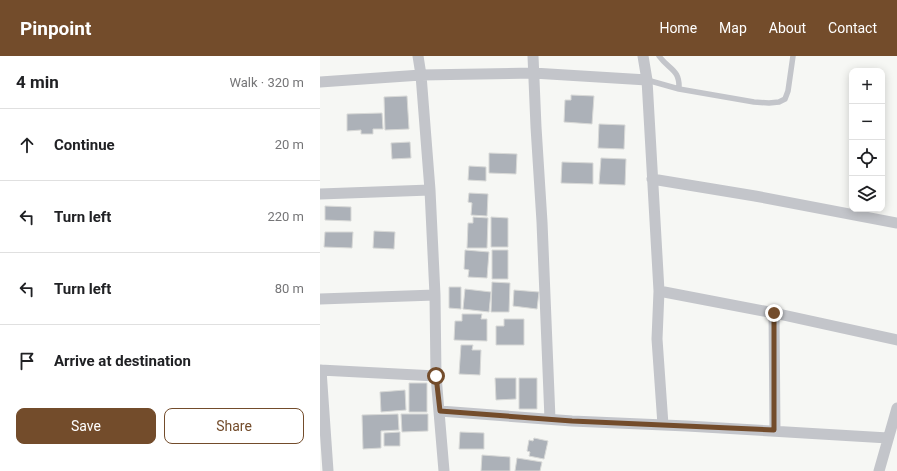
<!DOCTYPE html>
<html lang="en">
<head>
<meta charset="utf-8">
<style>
	body { margin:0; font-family:Roboto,sans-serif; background:#f6f6f6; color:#202124 }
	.controls { position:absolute; right:12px; top:12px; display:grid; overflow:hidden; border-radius:8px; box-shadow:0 2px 10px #0003 }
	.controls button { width:36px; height:36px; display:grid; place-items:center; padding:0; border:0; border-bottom:1px solid #e0e0e0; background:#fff; color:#202124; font:20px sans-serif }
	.stop { position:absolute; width:12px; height:12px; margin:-9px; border:3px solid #734c2b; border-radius:50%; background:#fff }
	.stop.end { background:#734c2b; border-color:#fff; box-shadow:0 1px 4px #0008 }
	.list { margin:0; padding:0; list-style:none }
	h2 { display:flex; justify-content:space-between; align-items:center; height:52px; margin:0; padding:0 16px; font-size:17px }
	h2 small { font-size:13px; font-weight:400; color:#757577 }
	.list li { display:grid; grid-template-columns:26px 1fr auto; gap:12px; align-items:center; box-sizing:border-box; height:72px; padding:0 16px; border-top:1px solid #e0e0e0 }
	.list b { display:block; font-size:15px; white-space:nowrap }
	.list em { font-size:13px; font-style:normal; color:#757577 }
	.actions { display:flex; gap:8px; padding:12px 16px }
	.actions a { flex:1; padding:9px 0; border:1px solid #734c2b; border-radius:8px; text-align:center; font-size:14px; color:#734c2b }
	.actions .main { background:#734c2b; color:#fff }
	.icon { flex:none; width:22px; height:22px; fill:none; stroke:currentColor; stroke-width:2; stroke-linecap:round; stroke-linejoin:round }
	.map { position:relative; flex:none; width:577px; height:415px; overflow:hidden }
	header { display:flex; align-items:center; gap:24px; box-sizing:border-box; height:56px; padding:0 20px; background:#734c2b; color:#fff }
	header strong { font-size:19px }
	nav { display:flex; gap:22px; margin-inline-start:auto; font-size:14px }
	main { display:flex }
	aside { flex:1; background:#fff }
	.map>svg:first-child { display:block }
	.building { fill:#acb1b8; stroke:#d8d9d7 }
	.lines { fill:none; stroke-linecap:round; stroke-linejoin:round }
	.service { stroke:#c3c5ca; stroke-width:5.5 }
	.minor { stroke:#c3c5ca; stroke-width:11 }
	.route { stroke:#734c2b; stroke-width:5 }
</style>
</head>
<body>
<header>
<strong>Pinpoint</strong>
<nav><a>Home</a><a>Map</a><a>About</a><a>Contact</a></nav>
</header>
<main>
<aside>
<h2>4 min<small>Walk · 320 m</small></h2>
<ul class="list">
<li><svg class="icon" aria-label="ahead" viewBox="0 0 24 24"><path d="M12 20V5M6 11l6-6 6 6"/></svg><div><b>Continue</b></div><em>20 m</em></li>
<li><svg class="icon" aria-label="left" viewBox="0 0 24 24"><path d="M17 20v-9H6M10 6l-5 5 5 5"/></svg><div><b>Turn left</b></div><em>220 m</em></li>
<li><svg class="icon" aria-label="left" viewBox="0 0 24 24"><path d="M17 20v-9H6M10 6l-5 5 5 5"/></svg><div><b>Turn left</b></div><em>80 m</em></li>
<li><svg class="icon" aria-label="arrive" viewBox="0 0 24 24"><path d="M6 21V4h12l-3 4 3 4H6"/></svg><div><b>Arrive at destination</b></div></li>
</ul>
<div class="actions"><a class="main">Save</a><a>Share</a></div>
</aside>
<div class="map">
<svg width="577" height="415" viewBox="0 0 577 415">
	<rect width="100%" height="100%" fill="#f6f7f4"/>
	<!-- building -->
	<path class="building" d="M251,39L274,40L272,68L244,66L245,44H251Z
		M87,40L89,73L65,74L64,41Z
		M62,57L63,73H53V78H41V74L27,75V58Z
		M279,68L305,69L304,93L278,92Z
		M90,86L91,102L72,103L71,87Z
		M169,97L197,98L196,118L169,117Z
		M281,102L306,103L305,129L279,128Z
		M242,106L273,107V128L241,127Z
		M149,110L166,111V125L148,124Z
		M149,137L168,138L167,160L151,159L152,147L148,146Z
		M5,150L31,151V165L5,164Z
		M153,161L168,162L167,192H147L148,167H153Z
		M171,161L188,162V191H171Z
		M54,175L75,176L74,193L53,192Z
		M5,176H33L32,192L4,191Z
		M145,194L169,196L167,222L148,221L149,214L144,213Z
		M172,194H188V223H172Z
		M172,226L190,227L189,256H171Z
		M129,231H141V253L129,252Z
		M145,233L171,236L169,256L143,253Z
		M194,234L219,236L217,253L193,250Z
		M142,258H162L161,263H167V285L134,284L135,265H142Z
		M184,263H204V289H176V270H184Z
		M141,289H153L152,294H161L160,319L139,318Z
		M175,322H196V343L176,344Z
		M199,322H217V353H199Z
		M89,327H107V356H89Z
		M85,334L86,354L61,356L60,336Z
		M78,358L79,374L61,375V392L43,393L42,359Z
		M81,358H108V375L82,376Z
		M80,376V390H64V377Z
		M140,376L164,377V393H139Z
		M214,382L228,385L224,403L209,400L210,396L207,395L209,384L213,385Z
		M162,399L190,401V415H161Z
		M197,402L222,406L220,415H195Z"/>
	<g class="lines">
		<!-- service -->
		<path class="service" d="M339,0C349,14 360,13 359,33
			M327,24L359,33L434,46L449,47L459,46L465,43L468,35L473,0"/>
		<!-- minor -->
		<path class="minor" d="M98,0L101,19L110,134L115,239L116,320L124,415
			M213,0L216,71L222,166L230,363
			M323,0L327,24L339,235L337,283L343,369
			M0,26L101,19L213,17L327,24
			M332,123L435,140L577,167
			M0,138L110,134
			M339,235L454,257L577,284
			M0,243L115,239
			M454,257L455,375
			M0,314L116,320
			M1,314L8,415
			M120,355L252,365L367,370L568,382
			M559,415L577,352"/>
	</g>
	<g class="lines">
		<!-- route -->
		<path class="route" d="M116,320L120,355L252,365L454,374V257"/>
	</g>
</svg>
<div class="controls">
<button>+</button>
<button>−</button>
<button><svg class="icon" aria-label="locate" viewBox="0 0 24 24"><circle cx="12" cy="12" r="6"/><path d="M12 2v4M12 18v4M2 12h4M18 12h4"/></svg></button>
<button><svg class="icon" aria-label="layers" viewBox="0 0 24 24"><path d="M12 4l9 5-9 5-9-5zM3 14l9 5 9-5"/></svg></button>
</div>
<div class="stop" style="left:116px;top:320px"></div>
<div class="stop end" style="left:454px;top:257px"></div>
</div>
</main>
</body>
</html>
